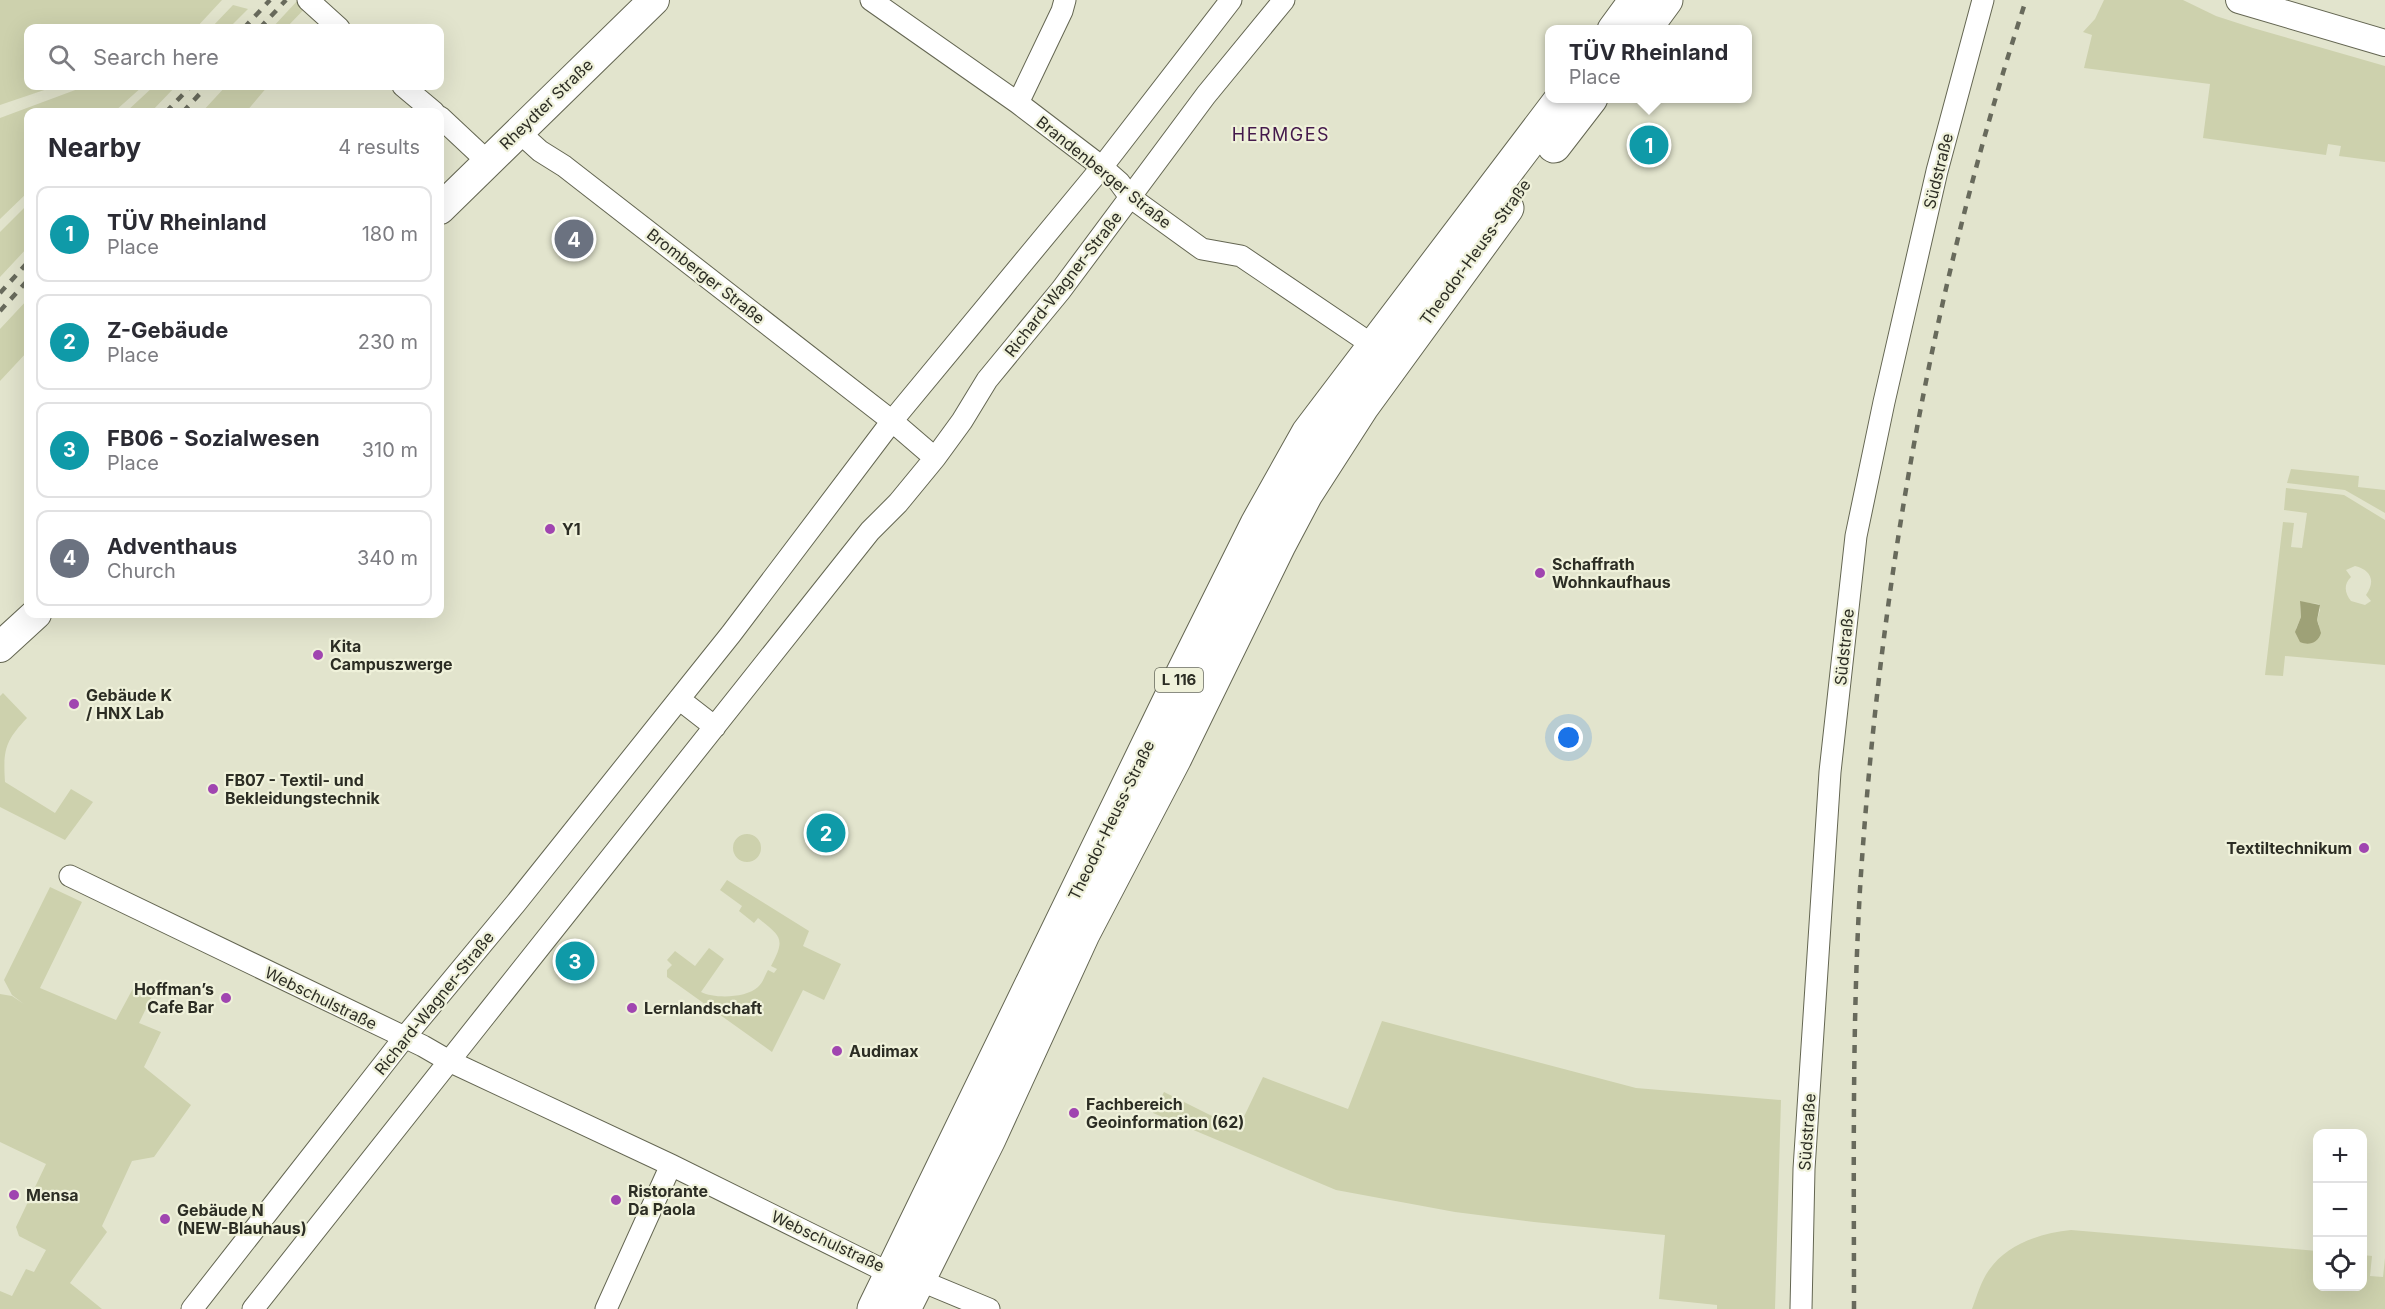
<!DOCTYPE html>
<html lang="en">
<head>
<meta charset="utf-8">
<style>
	body { margin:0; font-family:Inter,sans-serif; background:#f7f7f7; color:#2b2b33 }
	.controls { position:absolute; right:18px; bottom:18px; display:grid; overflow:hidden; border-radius:12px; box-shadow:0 6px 24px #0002 }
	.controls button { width:54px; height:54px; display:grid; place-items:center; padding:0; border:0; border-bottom:2px solid #e1e1e2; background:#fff; color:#2b2b33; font:30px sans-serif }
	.you { position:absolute; left:1569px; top:738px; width:21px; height:21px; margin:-15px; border:4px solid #fff; border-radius:50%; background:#1a73e8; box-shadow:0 0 0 9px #1a73e833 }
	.badge { display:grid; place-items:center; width:39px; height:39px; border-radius:50%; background:#b45309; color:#fff; font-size:20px; font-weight:700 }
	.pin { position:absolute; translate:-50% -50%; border:3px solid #fff; box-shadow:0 2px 6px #0006 }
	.popup { position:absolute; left:1545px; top:25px; width:207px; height:78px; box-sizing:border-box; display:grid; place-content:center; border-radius:12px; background:#fff; filter:drop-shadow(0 2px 4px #0005); font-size:20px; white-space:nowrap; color:#7c7c81 }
	.popup b { font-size:22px; color:#2b2b33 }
	.popup::after { content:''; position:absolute; left:50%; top:100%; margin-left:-12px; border:12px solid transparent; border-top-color:#fff }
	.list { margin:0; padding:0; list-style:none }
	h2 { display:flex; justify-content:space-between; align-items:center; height:78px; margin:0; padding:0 24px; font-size:26px }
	h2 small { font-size:20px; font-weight:400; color:#7c7c81 }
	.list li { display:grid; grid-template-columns:39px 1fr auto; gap:18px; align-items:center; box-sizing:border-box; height:96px; margin:0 12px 12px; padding:0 12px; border:2px solid #e1e1e2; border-radius:12px }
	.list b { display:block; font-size:22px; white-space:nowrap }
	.list p { margin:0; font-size:20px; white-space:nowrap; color:#7c7c81 }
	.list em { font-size:20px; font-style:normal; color:#7c7c81 }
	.icon { flex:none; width:33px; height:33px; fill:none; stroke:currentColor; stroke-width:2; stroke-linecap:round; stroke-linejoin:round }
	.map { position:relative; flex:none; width:2385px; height:1309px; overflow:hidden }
	.search { position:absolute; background:#fff; box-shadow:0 6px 24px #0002; left:24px; top:24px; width:420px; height:66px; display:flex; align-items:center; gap:15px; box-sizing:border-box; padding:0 21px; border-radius:12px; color:#7c7c81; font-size:22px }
	.panel { position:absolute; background:#fff; box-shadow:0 6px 24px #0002; left:24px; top:108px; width:420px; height:510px; border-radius:12px }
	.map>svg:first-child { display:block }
	.green { fill:#cdd1ad; fill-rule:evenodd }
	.water { fill:#9ea177 }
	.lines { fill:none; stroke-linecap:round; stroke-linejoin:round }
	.minor-casing { stroke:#646652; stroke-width:23 }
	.tertiary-casing { stroke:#646652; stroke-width:28 }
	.secondary-casing { stroke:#646652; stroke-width:32 }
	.primary-casing { stroke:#646652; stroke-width:35 }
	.minor { stroke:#fff; stroke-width:21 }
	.tertiary { stroke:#fff; stroke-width:26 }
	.secondary { stroke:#fff; stroke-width:30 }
	.primary { stroke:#fff; stroke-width:33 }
	.rail { stroke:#686a5c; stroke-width:4.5; stroke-dasharray:8 8; stroke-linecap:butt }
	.poi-dot { fill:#a045b0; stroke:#eff1da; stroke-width:2 }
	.labels { text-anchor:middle; stroke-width:4.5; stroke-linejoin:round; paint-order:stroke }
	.shield { fill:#eff1da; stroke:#66685b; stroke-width:1.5 }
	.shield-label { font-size:15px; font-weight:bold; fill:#2c2d24 }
	.street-label { font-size:16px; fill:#2c2d24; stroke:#eff1da }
	.poi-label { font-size:16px; font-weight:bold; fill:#2c2d24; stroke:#eff1da; text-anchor:start }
	.neighbourhood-label { font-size:18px; letter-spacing:1.5px; fill:#44194c; stroke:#eff1da }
</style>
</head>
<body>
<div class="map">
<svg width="2385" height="1309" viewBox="0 0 2385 1309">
	<rect width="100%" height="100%" fill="#e2e4cd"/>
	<!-- green -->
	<path class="green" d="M0,0H222L196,28H28V86H56L0,105Z
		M298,0H313L286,28H272Z
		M2104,0H2183L2216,16L2253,28L2385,66V162L2339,156L2341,146L2328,144L2326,155L2203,138L2210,84L2084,68L2092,35L2083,32L2095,19Z
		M233,5L248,9L229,28H211Z
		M86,86H143L114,112H28V192L0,219V118Z
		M154,86H176L151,112H126Z
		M226,86H268L246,112H202Z
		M28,204V247L0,277V232Z
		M28,299V351L0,381V329Z
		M2291,469L2359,476L2358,487L2385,490V513L2345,490L2287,483Z
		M2286,488L2344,495L2385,520V665L2285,656L2283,676L2265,675L2283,522L2294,523L2291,547L2302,548L2307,513L2284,510ZM2355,566C2371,570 2376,581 2366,595L2371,601L2365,605L2351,601C2345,593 2343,585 2351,577L2346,570ZM2300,602L2319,604L2320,610L2317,620L2319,625L2296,629L2301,617Z
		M3,693L27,718C5,741 3,750 5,782L55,813L71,789L93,802L65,840L0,807V696Z
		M733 848a14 14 0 1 1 28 0a14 14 0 1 1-28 0Z
		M727,880L809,931L803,946L841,964L824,1000L803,990L772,1052L667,977V970L672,965L667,960L675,951L695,966L709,948L724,959L701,992C715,999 746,998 758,987C763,983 765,975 768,970L774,973L777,969L771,966C786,938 781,937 758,918L754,923L739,911L742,906L720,890Z
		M50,887L82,902L40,988L116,1020L137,981L155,990L139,1023L161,1032L144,1067L191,1105L154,1157L132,1161L102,1226L107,1232L70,1283L102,1309H0V1291L12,1296L26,1269L34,1272L46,1250L19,1236L16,1227L46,1164L0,1142V994L12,996L24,1004L12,995L4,980Z
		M1382,1021L1636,1088L1781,1100L1775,1309H1717V1305L1659,1299L1665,1235L1534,1222L1455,1212L1336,1190L1153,1113L1164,1092L1238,1129L1263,1077L1348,1109Z
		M2071,1230L2317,1251L2318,1286H2362L2363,1255L2372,1256L2370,1276L2383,1277L2385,1258V1309H1972C1977,1296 1981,1281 1989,1270C2007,1244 2041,1233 2071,1230Z"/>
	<!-- water -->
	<path class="water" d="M2300,601L2320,605L2317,620L2321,633C2318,643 2309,646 2300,642L2295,632L2301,617Z"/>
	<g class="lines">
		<defs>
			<path id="minor" d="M308,0L339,28
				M871,0L1018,103L1102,167L1119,182L1130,197L1202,249L1241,256L1374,346L1372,356
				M403,86L434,112
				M1018,103L1062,11L1065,0
				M440,117L487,161
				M519,132L540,151L564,166L892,421L935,458
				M679,699L715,727
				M70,876L423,1046L449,1061L671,1165L881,1269L919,1280L989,1309
				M192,1309L404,1038L516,903L731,634L892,421L1102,167L1231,0
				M253,1309C458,1049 664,791 870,531L898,503L935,458L962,421L987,380L1061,290L1206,95L1284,0
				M606,1309L671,1165
				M1801,1309L1804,1169L1830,772L1856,536L1884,402L1937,171L1983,0"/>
			<path id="tertiary" d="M2239,0L2385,43"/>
			<path id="secondary" d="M440,209L654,0
				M0,647L36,614"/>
			<path id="primary" d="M1614,30L1636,0
				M1644,30L1666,0
				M1554,146L1591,98
				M874,1309L1175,689L1257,524L1308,433L1562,98
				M904,1309L989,1139L1083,934L1175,758L1279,545L1306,494L1362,407L1507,208"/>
		</defs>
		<!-- minor casing -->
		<use href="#minor" class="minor-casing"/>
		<!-- tertiary casing -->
		<use href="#tertiary" class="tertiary-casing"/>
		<!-- secondary casing -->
		<use href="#secondary" class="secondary-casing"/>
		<!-- primary casing -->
		<use href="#primary" class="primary-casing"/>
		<!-- minor -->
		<use href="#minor" class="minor"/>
		<!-- tertiary -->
		<use href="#tertiary" class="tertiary"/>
		<!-- secondary -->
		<use href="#secondary" class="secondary"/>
		<!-- primary -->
		<use href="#primary" class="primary"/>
		<!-- rail -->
		<path class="rail" d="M244,28L270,0
			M260,28L286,0
			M166,112L191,86
			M183,112L207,86
			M0,293L28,262
			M0,311L28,280
			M1854,1309C1854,1169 1852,1029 1860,889C1879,588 1932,287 2026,0"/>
	</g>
	<!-- markers -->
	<g class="poi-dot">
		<circle cx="550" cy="529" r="6"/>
		<circle cx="1540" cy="573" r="6"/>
		<circle cx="318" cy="655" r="6"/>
		<circle cx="74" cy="704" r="6"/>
		<circle cx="213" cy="789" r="6"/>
		<circle cx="2364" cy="848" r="6"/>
		<circle cx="226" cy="998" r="6"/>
		<circle cx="632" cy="1008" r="6"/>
		<circle cx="837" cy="1051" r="6"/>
		<circle cx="1074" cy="1113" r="6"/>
		<circle cx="14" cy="1195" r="6"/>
		<circle cx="616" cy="1200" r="6"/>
		<circle cx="165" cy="1219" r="6"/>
	</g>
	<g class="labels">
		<!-- shield labels -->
		<rect class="shield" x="1155" y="668" width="48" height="24" rx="4.5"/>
		<g class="shield-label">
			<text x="1179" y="685">L 116</text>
		</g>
		<!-- street labels -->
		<g class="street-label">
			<text transform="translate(546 104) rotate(-44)" y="6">Rheydter Straße</text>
			<text transform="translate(1938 171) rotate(-76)" y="6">Südstraße</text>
			<text transform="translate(1104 172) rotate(39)" y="6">Brandenberger Straße</text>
			<text transform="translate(1475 252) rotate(-54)" y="6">Theodor-Heuss-Straße</text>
			<text transform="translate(706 276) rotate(38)" y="6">Bromberger Straße</text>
			<text transform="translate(1063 284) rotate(-52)" y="6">Richard-Wagner-Straße</text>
			<text transform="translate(1844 647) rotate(-84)" y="6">Südstraße</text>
			<text transform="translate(1111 820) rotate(-64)" y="6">Theodor-Heuss-Straße</text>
			<text transform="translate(321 998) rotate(26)" y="6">Webschulstraße</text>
			<text transform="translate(434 1003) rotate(-51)" y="6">Richard-Wagner-Straße</text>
			<text transform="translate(1807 1132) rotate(-86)" y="6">Südstraße</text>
			<text transform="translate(828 1241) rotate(25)" y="6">Webschulstraße</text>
		</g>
		<!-- poi labels -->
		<g class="poi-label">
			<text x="562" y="535">Y1</text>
			<text x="1552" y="570">Schaffrath<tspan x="1552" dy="18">Wohnkaufhaus</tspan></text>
			<text x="330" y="652">Kita<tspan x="330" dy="18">Campuszwerge</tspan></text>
			<text x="86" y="701">Gebäude K<tspan x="86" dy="18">/ HNX Lab</tspan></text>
			<text x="225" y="786">FB07 - Textil- und<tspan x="225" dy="18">Bekleidungstechnik</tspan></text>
			<text x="2352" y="854" text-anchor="end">Textiltechnikum</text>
			<text x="214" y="995" text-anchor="end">Hoffman’s<tspan x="214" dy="18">Cafe Bar</tspan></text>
			<text x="644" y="1014">Lernlandschaft</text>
			<text x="849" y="1057">Audimax</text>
			<text x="1086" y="1110">Fachbereich<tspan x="1086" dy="18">Geoinformation (62)</tspan></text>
			<text x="628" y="1197">Ristorante<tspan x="628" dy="18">Da Paola</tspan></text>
			<text x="26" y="1201">Mensa</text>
			<text x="177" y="1216">Gebäude N<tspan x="177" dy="18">(NEW-Blauhaus)</tspan></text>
		</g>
		<!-- neighbourhood labels -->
		<g class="neighbourhood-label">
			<text x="1281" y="141">HERMGES</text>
		</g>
	</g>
</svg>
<div class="controls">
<button>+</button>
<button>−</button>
<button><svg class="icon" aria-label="locate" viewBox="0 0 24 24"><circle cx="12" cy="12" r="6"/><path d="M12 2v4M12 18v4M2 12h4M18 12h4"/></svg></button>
</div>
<div class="you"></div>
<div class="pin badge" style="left:1649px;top:145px;background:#0f9aa8">1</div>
<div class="popup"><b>TÜV Rheinland</b>Place</div>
<div class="pin badge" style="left:826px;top:833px;background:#0f9aa8">2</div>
<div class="pin badge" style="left:575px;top:961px;background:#0f9aa8">3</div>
<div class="pin badge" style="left:574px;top:239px;background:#6b7280">4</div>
<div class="search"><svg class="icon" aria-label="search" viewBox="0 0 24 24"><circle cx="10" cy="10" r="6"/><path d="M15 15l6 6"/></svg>Search here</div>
<section class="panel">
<h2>Nearby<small>4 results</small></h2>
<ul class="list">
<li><span class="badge" style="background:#0f9aa8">1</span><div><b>TÜV Rheinland</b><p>Place</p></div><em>180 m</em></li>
<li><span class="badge" style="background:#0f9aa8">2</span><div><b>Z-Gebäude</b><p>Place</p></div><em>230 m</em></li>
<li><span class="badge" style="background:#0f9aa8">3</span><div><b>FB06 - Sozialwesen</b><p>Place</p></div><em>310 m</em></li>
<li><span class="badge" style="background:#6b7280">4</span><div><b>Adventhaus</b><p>Church</p></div><em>340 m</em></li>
</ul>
</section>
</div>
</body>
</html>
